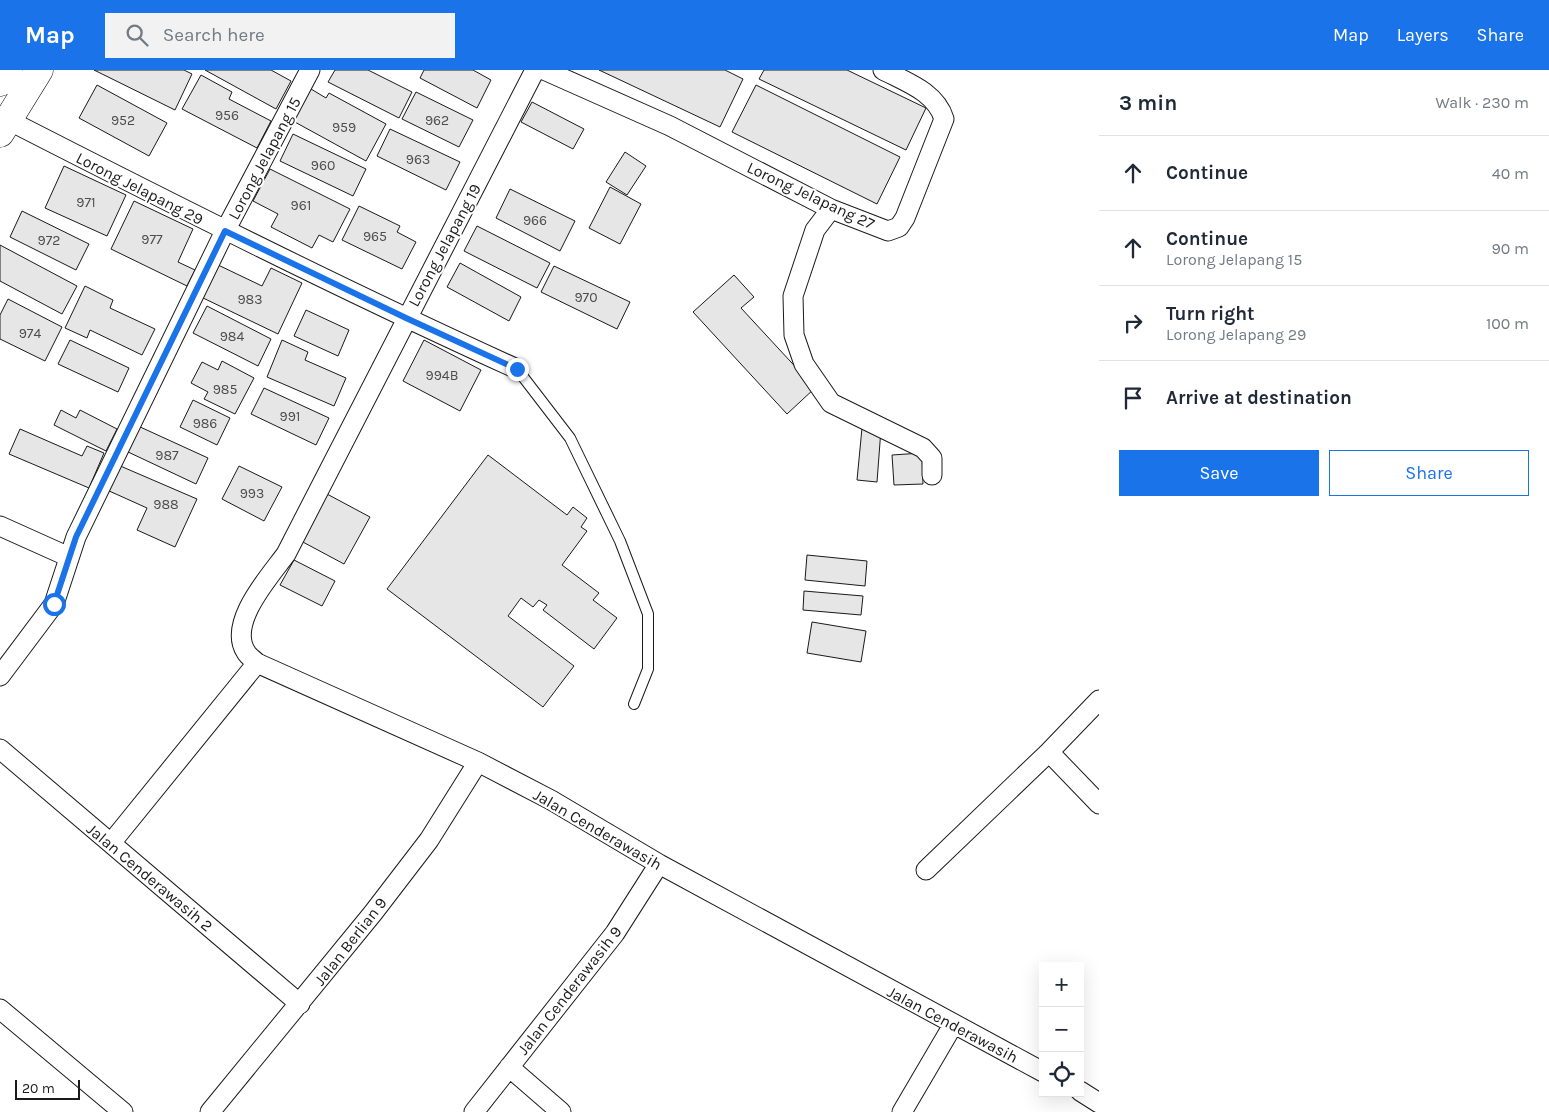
<!DOCTYPE html>
<html lang="en">
<head>
<meta charset="utf-8">
<style>
	body { margin:0; font-family:Karla,sans-serif; background:#f2f2f3; color:#1f2937 }
	.controls { position:absolute; right:15px; bottom:15px; display:grid; overflow:hidden; border-radius:0px; box-shadow:0 5px 20px #0002 }
	.controls button { width:45px; height:45px; display:grid; place-items:center; padding:0; border:0; border-bottom:1px solid #e0e1e3; background:#fff; color:#1f2937; font:25px sans-serif }
	.scale { position:absolute; left:15px; bottom:12px; width:65px; box-sizing:border-box; padding-left:5px; border:2px solid #1a1a1a; border-top:0; font-size:14px; line-height:18px; white-space:nowrap; color:#1a1a1a; -webkit-text-stroke:4px #fff; paint-order:stroke }
	.stop { position:absolute; width:15px; height:15px; margin:-11px; border:4px solid #1a73e8; border-radius:50%; background:#fff }
	.stop.end { background:#1a73e8; border-color:#fff; box-shadow:0 1px 5px #0008 }
	.list { margin:0; padding:0; list-style:none }
	h2 { display:flex; justify-content:space-between; align-items:center; height:65px; margin:0; padding:0 20px; font-size:21px }
	h2 small { font-size:16px; font-weight:400; color:#747a83 }
	.list li { display:grid; grid-template-columns:32px 1fr auto; gap:15px; align-items:center; box-sizing:border-box; height:75px; padding:0 20px; border-top:1px solid #e0e1e3 }
	.list b { display:block; font-size:19px; white-space:nowrap }
	.list p { margin:0; font-size:16px; white-space:nowrap; color:#747a83 }
	.list em { font-size:16px; font-style:normal; color:#747a83 }
	.actions { display:flex; gap:10px; padding:15px 20px }
	.actions a { flex:1; padding:11px 0; border:1px solid #1a73e8; border-radius:0px; text-align:center; font-size:18px; color:#1a73e8 }
	.actions .main { background:#1a73e8; color:#fff }
	.icon { flex:none; width:28px; height:28px; fill:none; stroke:currentColor; stroke-width:2; stroke-linecap:round; stroke-linejoin:round }
	.map { position:relative; flex:none; width:1099px; height:1042px; overflow:hidden }
	header { display:flex; align-items:center; gap:30px; box-sizing:border-box; height:70px; padding:0 25px; background:#1a73e8; color:#fff }
	header strong { font-size:24px }
	nav { display:flex; gap:28px; margin-inline-start:auto; font-size:18px }
	.search { width:350px; height:45px; background:#f2f2f3; display:flex; align-items:center; gap:12px; box-sizing:border-box; padding:0 18px; border-radius:0px; color:#747a83; font-size:19px }
	main { display:flex }
	aside { flex:1; background:#fff }
	.map>svg:first-child { display:block }
	.building { fill:#e6e6e6; stroke:#1a1a1a }
	.lines { fill:none; stroke-linecap:round; stroke-linejoin:round }
	.service-casing { stroke:#1a1a1a; stroke-width:12 }
	.minor-casing { stroke:#1a1a1a; stroke-width:21 }
	.primary-casing { stroke:#1a1a1a; stroke-width:29 }
	.service { stroke:#fff; stroke-width:10 }
	.minor { stroke:#fff; stroke-width:19 }
	.primary { stroke:#fff; stroke-width:28 }
	.route { stroke:#1a73e8; stroke-width:6 }
	.labels { text-anchor:middle; stroke-width:4; stroke-linejoin:round; paint-order:stroke }
	.number-label { font-size:14px; fill:#4d4d4d }
	.street-label { font-size:16px; fill:#1a1a1a; stroke:#fff }
</style>
</head>
<body>
<header>
<strong>Map</strong>
<div class="search"><svg class="icon" aria-label="search" viewBox="0 0 24 24"><circle cx="10" cy="10" r="6"/><path d="M15 15l6 6"/></svg>Search here</div>
<nav><a>Map</a><a>Layers</a><a>Share</a></nav>
</header>
<main>
<div class="map">
<svg width="1099" height="1042" viewBox="0 0 1099 1042">
	<rect width="100%" height="100%" fill="#fff"/>
	<!-- building -->
	<path class="building" d="M94,0H184L192,4L175,40Z
		M205,0H271L291,11L276,39Z
		M335,0H368L412,22L399,48L328,12Z
		M424,0H473L491,10L477,38L420,8Z
		M599,0H725L743,9L720,57Z
		M764,0H847L926,38L906,80L759,9Z
		M201,5L232,22L229,29L271,51L257,78L182,39Z
		M97,15L167,53L149,86L79,48Z
		M756,15L900,87L877,134L732,62Z
		M311,19L326,28L329,23L386,54L366,91L293,51Z
		M416,22L473,50L459,77L402,49Z
		M532,32L584,59L573,79L521,52Z
		M390,59L460,92L446,120L377,86Z
		M293,64L366,99L353,126L280,91Z
		M625,82L646,96L627,125L606,112Z
		M64,96L126,125L107,166L45,138Z
		M270,99L350,139L333,172L319,165L312,178L271,157L278,144L253,131Z
		M610,117L641,134L620,174L589,158Z
		M510,119L575,151L560,181L496,148Z
		M134,131L193,159L178,192L195,200L187,216L111,179Z
		M359,136L400,156L397,162L416,172L402,199L342,170Z
		M22,141L89,174L76,200L10,167Z
		M477,156L550,193L537,218L464,181Z
		M0,175L77,216L62,244L0,211Z
		M460,193L521,227L509,251L447,217Z
		M216,194L262,216L271,198L302,213L278,264L201,227Z
		M554,196L630,232L617,259L541,222Z
		M734,205L754,227L741,238L815,318L787,344L693,242Z
		M85,216L113,230L110,238L155,259L142,285L90,260L87,268L65,258Z
		M8,229L62,257L45,291L0,269V245Z
		M207,236L271,269L258,296L193,263Z
		M306,240L349,260L338,286L294,266Z
		M70,270L129,298L118,322L58,294Z
		M282,270L308,282L305,290L346,308L334,336L267,307Z
		M424,270L481,300L460,341L403,311Z
		M222,291L254,308L235,344L204,329L208,322L191,313L202,292L218,300Z
		M264,318L329,348L316,375L251,344Z
		M193,330L230,348L217,375L180,357Z
		M61,340L76,348L80,340L117,359L106,381L54,355Z
		M138,356L208,388L196,414L126,381Z
		M862,358L881,359L877,412L857,410Z
		M20,359L82,386L87,376L104,383L89,418L9,384Z
		M922,383L923,414L894,415L892,385Z
		M488,385L567,445L573,437L587,448L581,457L587,461L562,495L599,523L593,530L617,548L594,579L543,540L547,535L539,530L533,537L521,528L508,546L574,596L543,637L387,519Z
		M118,395L197,429L175,477L137,460L147,438L107,420Z
		M239,396L282,417L264,451L222,429Z
		M327,424L370,447L344,494L301,471Z
		M807,485L867,491L865,516L805,510Z
		M294,490L335,511L322,536L280,515Z
		M804,521L863,526L861,545L803,540Z
		M812,552L866,561L861,592L807,583Z"/>
	<g class="lines">
		<defs>
			<path id="service" d="M517,299L570,368L620,471L648,544V599L634,634"/>
			<path id="minor" d="M535,0L286,484C270,506 227,553 246,582C248,586 253,589 257,593L478,692L551,730L659,794L1043,1002
				M544,0L670,56L831,139L888,161L899,157L905,148L944,49C936,22 906,12 883,0
				M8,50C176,136 345,221 517,299
				M831,139L815,160L793,226L794,265L804,294L831,333L923,378L932,388V405
				M0,456L69,487
				M0,606L54,534L76,467L225,161L310,0
				M0,679L300,934
				M1049,682L1099,630
				M111,773L257,593
				M926,800L1049,682L1099,734
				M0,939L123,1042
				M509,997L561,1042
				M1080,1021L1099,1033
				M210,1042L373,843L429,770L478,692
				M474,1042L615,863L659,794
				M902,1042L953,955"/>
			<path id="primary" d="M0,12L8,0
				M0,63L39,0"/>
		</defs>
		<!-- service casing -->
		<use href="#service" class="service-casing"/>
		<!-- minor casing -->
		<use href="#minor" class="minor-casing"/>
		<!-- primary casing -->
		<use href="#primary" class="primary-casing"/>
		<!-- service -->
		<use href="#service" class="service"/>
		<!-- minor -->
		<use href="#minor" class="minor"/>
		<!-- primary -->
		<use href="#primary" class="primary"/>
	</g>
	<g class="lines">
		<!-- route -->
		<path class="route" d="M54,534L76,467L225,161L406,248L517,299"/>
	</g>
	<g class="labels">
		<!-- number labels -->
		<g class="number-label">
			<text x="227" y="50">956</text>
			<text x="123" y="55">952</text>
			<text x="437" y="55">962</text>
			<text x="344" y="62">959</text>
			<text x="418" y="94">963</text>
			<text x="323" y="100">960</text>
			<text x="86" y="137">971</text>
			<text x="301" y="140">961</text>
			<text x="535" y="155">966</text>
			<text x="375" y="171">965</text>
			<text x="152" y="174">977</text>
			<text x="49" y="175">972</text>
			<text x="586" y="232">970</text>
			<text x="250" y="234">983</text>
			<text x="30" y="268">974</text>
			<text x="232" y="271">984</text>
			<text x="442" y="310">994B</text>
			<text x="225" y="324">985</text>
			<text x="290" y="351">991</text>
			<text x="205" y="358">986</text>
			<text x="167" y="390">987</text>
			<text x="252" y="428">993</text>
			<text x="166" y="439">988</text>
		</g>
		<!-- street labels -->
		<g class="street-label">
			<text transform="translate(264 88) rotate(-62)" y="6">Lorong Jelapang 15</text>
			<text transform="translate(140 118) rotate(27)" y="6">Lorong Jelapang 29</text>
			<text transform="translate(811 125) rotate(25)" y="6">Lorong Jelapang 27</text>
			<text transform="translate(444 175) rotate(-62)" y="6">Lorong Jelapang 19</text>
			<text transform="translate(598 759) rotate(30)" y="6">Jalan Cenderawasih</text>
			<text transform="translate(150 807) rotate(40)" y="6">Jalan Cenderawasih 2</text>
			<text transform="translate(350 871) rotate(-52)" y="6">Jalan Berlian 9</text>
			<text transform="translate(569 920) rotate(-52)" y="6">Jalan Cenderawasih 9</text>
			<text transform="translate(953 954) rotate(28)" y="6">Jalan Cenderawasih</text>
		</g>
	</g>
</svg>
<div class="controls">
<button>+</button>
<button>−</button>
<button><svg class="icon" aria-label="locate" viewBox="0 0 24 24"><circle cx="12" cy="12" r="6"/><path d="M12 2v4M12 18v4M2 12h4M18 12h4"/></svg></button>
</div>
<div class="scale">20 m</div>
<div class="stop" style="left:54px;top:534px"></div>
<div class="stop end" style="left:517px;top:299px"></div>
</div>
<aside>
<h2>3 min<small>Walk · 230 m</small></h2>
<ul class="list">
<li><svg class="icon" aria-label="ahead" viewBox="0 0 24 24"><path d="M12 20V5M6 11l6-6 6 6"/></svg><div><b>Continue</b></div><em>40 m</em></li>
<li><svg class="icon" aria-label="ahead" viewBox="0 0 24 24"><path d="M12 20V5M6 11l6-6 6 6"/></svg><div><b>Continue</b><p>Lorong Jelapang 15</p></div><em>90 m</em></li>
<li><svg class="icon" aria-label="right" viewBox="0 0 24 24"><path d="M7 20v-9h11M14 6l5 5-5 5"/></svg><div><b>Turn right</b><p>Lorong Jelapang 29</p></div><em>100 m</em></li>
<li><svg class="icon" aria-label="arrive" viewBox="0 0 24 24"><path d="M6 21V4h12l-3 4 3 4H6"/></svg><div><b>Arrive at destination</b></div></li>
</ul>
<div class="actions"><a class="main">Save</a><a>Share</a></div>
</aside>
</main>
</body>
</html>
